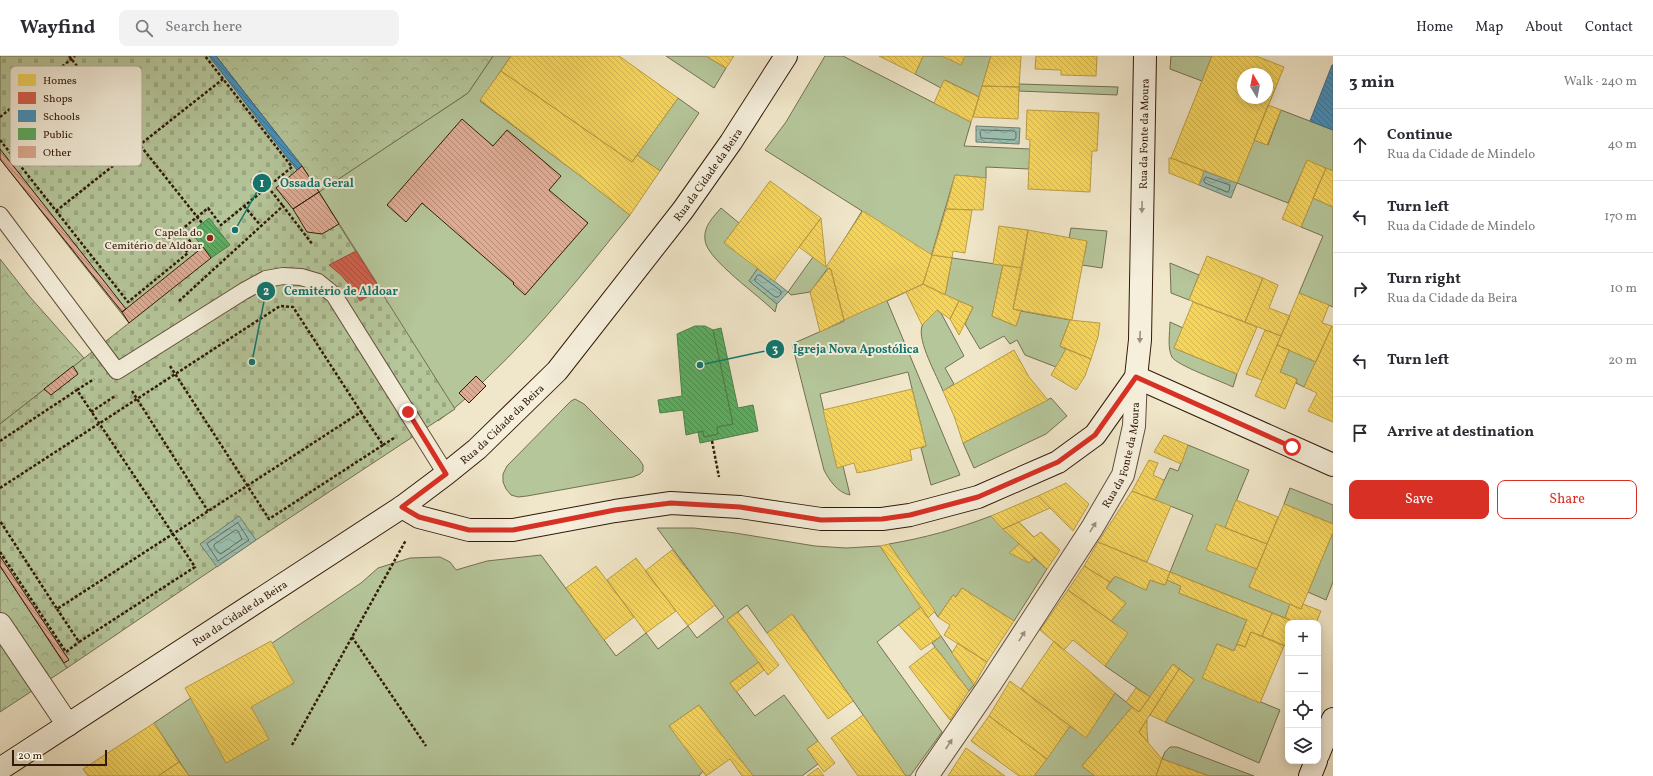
<!DOCTYPE html>
<html lang="en">
<head>
<meta charset="utf-8">
<style>
	body { margin:0; font-family:Vollkorn,serif; background:#f2f2f3; color:#2b2b33 }
	.controls { position:absolute; right:12px; bottom:12px; display:grid; overflow:hidden; border-radius:8px; box-shadow:0 2px 10px #0003 }
	.controls button { width:36px; height:36px; display:grid; place-items:center; padding:0; border:0; border-bottom:1px solid #e1e1e2; background:#fff; color:#2b2b33; font:20px sans-serif }
	.compass { position:absolute; left:1237px; top:12px; width:36px; height:36px; border-radius:50%; background:#fff; box-shadow:0 2px 10px #0003; rotate:350deg }
	.scale { position:absolute; left:12px; bottom:10px; width:95px; box-sizing:border-box; padding-left:4px; border:2px solid #321a09; border-top:0; font-size:11px; line-height:14px; white-space:nowrap; color:#321a09; -webkit-text-stroke:3px #f5efdc; paint-order:stroke }
	.stop { position:absolute; width:12px; height:12px; margin:-9px; border:3px solid #d93025; border-radius:50%; background:#fff }
	.stop.end { background:#d93025; border-color:#fff; box-shadow:0 1px 4px #0008 }
	.list { margin:0; padding:0; list-style:none }
	h2 { display:flex; justify-content:space-between; align-items:center; height:52px; margin:0; padding:0 16px; font-size:17px }
	h2 small { font-size:13px; font-weight:400; color:#7c7c81 }
	.list li { display:grid; grid-template-columns:26px 1fr auto; gap:12px; align-items:center; box-sizing:border-box; height:72px; padding:0 16px; border-top:1px solid #e1e1e2 }
	.list b { display:block; font-size:15px; white-space:nowrap }
	.list p { margin:0; font-size:13px; white-space:nowrap; color:#7c7c81 }
	.list em { font-size:13px; font-style:normal; color:#7c7c81 }
	.actions { display:flex; gap:8px; padding:12px 16px }
	.actions a { flex:1; padding:9px 0; border:1px solid #d93025; border-radius:8px; text-align:center; font-size:14px; color:#d93025 }
	.actions .main { background:#d93025; color:#fff }
	.icon { flex:none; width:22px; height:22px; fill:none; stroke:currentColor; stroke-width:2; stroke-linecap:round; stroke-linejoin:round }
	.map { position:relative; flex:none; width:1333px; height:720px; overflow:hidden }
	header { display:flex; align-items:center; gap:24px; box-sizing:border-box; height:56px; padding:0 20px; background:#fff; border-bottom:1px solid #e1e1e2 }
	header strong { font-size:19px }
	nav { display:flex; gap:22px; margin-inline-start:auto; font-size:14px }
	.search { width:280px; height:36px; background:#f2f2f3; display:flex; align-items:center; gap:10px; box-sizing:border-box; padding:0 14px; border-radius:8px; color:#7c7c81; font-size:15px }
	main { display:flex }
	aside { flex:1; background:#fff }
	.map>svg:first-child { display:block }
	.green { fill:#b5c69a; stroke:#747052 }
	.forest { fill:url(#forest-crowns); stroke:#747052 }
	.cemetery { fill:url(#cemetery-stones); stroke:#747052 }
	.water { fill:url(#water-waves); stroke:#717e6e }
	.homes { fill:url(#homes-back-hatch); stroke:#bb9d43; fill-rule:evenodd }
	.shops { fill:url(#shops-back-hatch); stroke:#a54b39 }
	.schools { fill:url(#schools-back-hatch); stroke:#3e6f8b }
	.public { fill:url(#public-back-hatch); stroke:#4e8247 }
	.lines { fill:none; stroke-linecap:round; stroke-linejoin:round }
	.shore { stroke:#666d5e; stroke-width:1 }
	.building { fill:url(#building-back-hatch); stroke:#321a09 }
	.lane-casing { stroke:#624d39; stroke-width:18 }
	.street-casing { stroke:#624d39; stroke-width:24 }
	.secondary-casing { stroke:#321a09; stroke-width:24 }
	.path { stroke:#321a09; stroke-width:2.5; stroke-dasharray:3 2; stroke-linecap:butt }
	.lane { stroke:#f5efdc; stroke-width:16 }
	.street { stroke:#f5efdc; stroke-width:22 }
	.secondary { stroke:#f5efdc; stroke-width:22 }
	.oneway { fill:#9d8f7d }
	.route { stroke:#d93025; stroke-width:5 }
	.poi-dot { fill:#8f2418; stroke:#f5efdc; stroke-width:1.5 }
	.labels { text-anchor:middle; stroke-width:4; stroke-linejoin:round; paint-order:stroke }
	.street-label { font-size:11px; fill:#321a09; stroke:#f5efdc }
	.poi-label { font-size:11px; fill:#321a09; stroke:#f5efdc; text-anchor:end }
	.key { fill:#f5efdc; stroke:#baaf9d; stroke-width:1 }
	.key-label { font-size:11px; fill:#321a09 }
	.leader { fill:none; stroke:#0f766e; stroke-width:1.5 }
	.callout-dot { fill:#0f766e; stroke:#f5efdc; stroke-width:1.5 }
	.mark-label { font-size:12px; text-anchor:middle; font-weight:bold; fill:#fff }
	.callout-label { font-size:12px; text-anchor:middle; font-weight:bold; fill:#0f766e; stroke:#f5efdc; stroke-width:4; stroke-linejoin:round; paint-order:stroke }
</style>
</head>
<body>
<header>
<strong>Wayfind</strong>
<div class="search"><svg class="icon" aria-label="search" viewBox="0 0 24 24"><circle cx="10" cy="10" r="6"/><path d="M15 15l6 6"/></svg>Search here</div>
<nav><a>Home</a><a>Map</a><a>About</a><a>Contact</a></nav>
</header>
<main>
<div class="map">
<svg width="1333" height="720" viewBox="0 0 1333 720">
	<defs>
		<pattern id="forest-crowns" width="20" height="18" patternUnits="userSpaceOnUse"><rect width="20" height="18" fill="#b5c69a"/><path d="M2 6a3 3 0 1 1 6 0M12 15a3 3 0 1 1 6 0" fill="none" stroke="#9caa83"/></pattern>
		<pattern id="cemetery-stones" width="16" height="16" patternUnits="userSpaceOnUse"><rect width="16" height="16" fill="#b5c69a"/><path d="M2 7V4a2 2 0 0 1 4 0v3zM10 15v-3a2 2 0 0 1 4 0v3z" fill="#9caa83"/></pattern>
		<pattern id="water-waves" width="16" height="10" patternUnits="userSpaceOnUse"><rect width="16" height="10" fill="#9bc0b2"/><path d="M0 5q4-4 8 0t8 0" fill="none" stroke="#86a498"/></pattern>
		<pattern id="homes-back-hatch" width="6" height="6" patternUnits="userSpaceOnUse"><rect width="6" height="6" fill="#f6d55c"/><path d="M-1 5l2 2M0 0l6 6M5-1l2 2" fill="none" stroke="#d3b64f"/></pattern>
		<pattern id="shops-back-hatch" width="6" height="6" patternUnits="userSpaceOnUse"><rect width="6" height="6" fill="#d6604d"/><path d="M-1 5l2 2M0 0l6 6M5-1l2 2" fill="none" stroke="#ae4e3e"/></pattern>
		<pattern id="schools-back-hatch" width="6" height="6" patternUnits="userSpaceOnUse"><rect width="6" height="6" fill="#4393c3"/><path d="M-1 5l2 2M0 0l6 6M5-1l2 2" fill="none" stroke="#39779d"/></pattern>
		<pattern id="public-back-hatch" width="6" height="6" patternUnits="userSpaceOnUse"><rect width="6" height="6" fill="#5aae61"/><path d="M-1 5l2 2M0 0l6 6M5-1l2 2" fill="none" stroke="#4b8d4e"/></pattern>
		<pattern id="building-back-hatch" width="6" height="6" patternUnits="userSpaceOnUse"><rect width="6" height="6" fill="#deab93"/><path d="M-1 5l2 2M0 0l6 6M5-1l2 2" fill="none" stroke="#b58a76"/></pattern>
	</defs>
	<rect width="100%" height="100%" fill="#f0e6c9"/>
	<filter id="stains"><feTurbulence type="fractalNoise" baseFrequency=".005" numOctaves="4"/><feColorMatrix values="0 0 0 0 .2 0 0 0 0 .09 0 0 0 0 .02 0 0 0 .5 -.17"/></filter>
	<radialGradient id="worn" r=".72"><stop offset=".6" stop-color="#630" stop-opacity="0"/><stop offset="1" stop-color="#630" stop-opacity=".3"/></radialGradient>
	<!-- green -->
	<path class="green" d="M493,0H511L480,45L582,121L630,159C585,215 540,272 488,321C472,337 456,352 438,365L380,232L319,136L468,37Z
		M666,0H706L726,12L714,32Z
		M825,0H843L971,66L964,90L1030,93L1029,113L986,111V122L955,119L923,228L887,245L960,419L931,429L921,392L926,390L908,316L820,338L837,411L843,410L850,439C838,437 829,424 824,414L792,288L844,265L831,214L828,212L810,236L791,239L788,236L813,201L827,211L862,155L765,94L786,66Z
		M923,0H991L979,41L945,24L941,32L915,18Z
		M1171,0H1212L1202,25L1170,13Z
		M1019,28L1118,31L1117,39L1019,35Z
		M678,42L699,57L660,115L637,99Z
		M1281,54L1333,74V115L1307,105L1288,147L1237,127L1254,84L1268,89Z
		M1313,142L1333,151V251L1299,237L1323,180L1301,171Z
		M721,152L739,167L724,187L758,212L749,225L777,248L775,256C760,240 706,203 705,184C703,171 713,161 721,152Z
		M1071,172L1107,175L1102,212L1082,209L1087,186L1069,182Z
		M952,202L1003,209L992,260L1016,270L1021,255L1070,264L1060,290L1066,293L1056,311L1025,299L1017,284L1010,288L1004,280L980,293L965,268L973,251L945,239Z
		M1170,207L1199,219L1189,244L1171,237Z
		M937,254L941,257L964,300L945,312L954,328L943,335C937,320 917,285 922,270C924,265 932,258 937,254Z
		M1170,266L1183,272L1174,292L1237,318L1233,331C1223,326 1176,309 1172,301C1167,292 1170,276 1170,266Z
		M1289,294L1316,306L1304,331L1296,327L1297,323L1280,316Z
		M1051,342L1067,360L1046,378L974,412L963,387Z
		M575,343L584,348L639,403L643,409V415L640,418L633,421L527,440L518,441L511,439L506,433L503,426V418L507,410L567,349L571,345Z
		M1188,389L1249,414L1225,472L1257,513L1249,531L1290,548L1285,562L1170,516L1193,459L1155,444L1170,412L1178,415Z
		M1290,432L1333,449V468L1284,448Z
		M991,460L1019,488L1010,497L1029,506L1034,502L1047,513L1014,565L962,532L956,541L953,539L938,561L889,488C924,482 957,473 991,460Z
		M657,472H694L735,477L815,490L846,492L880,490L921,551L877,586L942,676L910,720H906L793,559L767,577L747,549L727,564L759,606L730,627L755,660L784,639L818,685L807,693L818,708L802,720H753L699,649L669,670L703,715L699,720H189L154,667L361,527L378,512L410,502L440,501L450,506L456,514L487,505L541,499L616,600L646,577L658,593L688,570L697,582L724,561Z
		M1333,476V526L1326,544L1308,536Z
		M1115,520L1146,534L1150,524L1165,529L1167,524L1181,530L1179,537L1247,564L1234,595L1217,588L1203,622L1280,654L1259,707L1165,666L1194,624L1173,608L1150,641L1105,610L1127,577L1111,565L1126,547L1106,532Z
		M941,580L974,629L969,635L932,587Z
		M1115,637L1132,651L1082,710L1095,720H1034L1070,670L1086,681Z
		M1170,691H1177L1254,720H1209L1162,703L1165,696Z"/>
	<!-- forest -->
	<path class="forest" d="M216,0H493L468,37L319,136L302,110Z
		M0,203L30,241L84,302L0,368Z
		M0,510L67,612L0,656Z"/>
	<!-- cemetery -->
	<path class="cemetery" d="M0,0H216L302,110L455,353L256,484L67,612L0,510V368L129,267L0,103Z"/>
	<!-- water -->
	<path class="water" d="M976,70L1020,72L1019,88L976,86Z
		M1204,115L1237,127L1231,142L1199,129Z
		M758,212L788,236L777,248L749,225Z
		M239,460L256,484L217,511L200,488Z"/>
	<!-- homes -->
	<path class="homes" d="M511,0H619L678,42L632,106L501,15Z
		M706,0H734L726,12Z
		M879,0H923L915,18Z
		M942,0H965L961,9Z
		M991,0H1021L1019,31L982,30Z
		M1036,0H1097L1096,20L1061,19V14L1035,13Z
		M1212,0H1256L1284,11L1237,127L1171,102ZM1243,18H1267V42H1243Z
		M501,15L632,106L637,99L660,115L630,159L582,121L480,44Z
		M944,24L979,41L971,66L934,47Z
		M982,30L1019,31L1018,63L973,61Z
		M1268,49L1281,54L1267,89L1254,84Z
		M1027,54L1099,57L1097,95H1092L1090,136L1028,133L1030,84L1026,83Z
		M1169,102H1171L1204,115L1199,129L1169,117Z
		M1307,104L1326,112L1301,171L1282,163Z
		M1326,112L1333,115V151L1313,142Z
		M955,119L986,122L983,154L946,153Z
		M770,125L821,162L774,225L724,187Z
		M946,153L972,154L965,197L953,195L952,202L932,199Z
		M863,155L932,199L923,228L844,264L831,214L826,211Z
		M821,162L826,211L799,191Z
		M999,170L1028,174L1022,212L993,208Z
		M1028,174L1087,185L1072,264L1013,253Z
		M932,199L952,202L945,239L923,228Z
		M1207,200L1263,222L1245,266L1189,244Z
		M1003,209L1022,212L1013,253L1021,255L1016,270L992,260Z
		M829,212L831,214L844,264L820,276L810,236Z
		M1263,222L1278,229L1269,252L1290,260L1281,280L1245,266Z
		M923,228L959,245L950,263L937,254L922,269L906,236Z
		M1299,237L1329,249L1322,267L1332,270L1316,306L1277,289Z
		M959,245L973,251L959,279L950,263Z
		M1193,246L1257,271L1237,318L1174,292Z
		M1070,264L1100,267L1098,281L1091,303L1060,290Z
		M1332,270L1333,271V366L1308,355L1317,337L1304,331Z
		M1265,274L1281,280L1262,324L1246,318Z
		M1277,289L1289,294L1280,316L1297,323L1285,353L1255,340Z
		M1066,293L1091,303L1085,320L1076,334L1051,319Z
		M1014,294L1029,321L1048,344L963,387L954,360L943,335Z
		M912,333L926,390L910,394L912,404L872,414L857,417L854,407L837,412L823,354Z
		M1164,379L1188,389L1181,408L1154,396Z
		M1149,404L1158,407L1153,419L1164,424L1155,444L1132,435Z
		M1066,427L1089,448L1073,475L1038,440Z
		M1132,435L1171,450L1147,506L1098,486Z
		M1038,440L1050,452L1003,473L991,460Z
		M1236,444L1278,461L1267,488L1225,472Z
		M1284,448L1333,468V476L1301,553L1249,531Z
		M1019,466L1034,481L1041,476L1060,494L1047,513L1003,473Z
		M1216,468L1267,488L1257,513L1206,494Z
		M1098,486L1170,516L1165,529L1150,524L1146,534L1115,520L1110,526L1084,510Z
		M889,488L935,555L928,562L880,490Z
		M1019,488L1034,502L1029,507L1009,497Z
		M672,494L715,549L688,570L645,515Z
		M636,502L676,555L646,577L607,524Z
		M596,510L634,561L604,584L566,532Z
		M1084,510L1110,526L1106,532L1126,547L1111,565L1068,534Z
		M1170,516L1272,557L1262,580L1251,576L1245,591L1237,588L1247,564L1179,537L1181,530L1167,524Z
		M962,532L1014,565L987,606L944,579L950,569L938,561L953,539L956,541Z
		M1068,534L1128,577L1105,610L1073,584L1064,594L1040,574Z
		M1290,548L1301,553L1303,548L1321,555L1316,567H1297L1285,562Z
		M921,551L941,580L921,594L899,569Z
		M738,556L779,609L768,619L727,564Z
		M1272,557L1297,567H1288V591L1262,580Z
		M792,558L853,645L828,663L767,577Z
		M1251,576L1284,590L1260,647L1202,622L1217,588L1234,595L1237,588L1245,591Z
		M271,585L294,627L251,651L269,683L226,707L185,632Z
		M1054,585L1115,637L1086,682L1021,633Z
		M958,587L987,606L974,629L952,597Z
		M935,591L969,635L950,664L909,611Z
		M759,606L764,614L736,636L730,627Z
		M1173,608L1179,613L1139,676L1162,703L1156,720H1095L1082,710L1132,651L1139,656Z
		M1179,613L1194,624L1165,666L1150,659Z
		M1010,625L1070,670L1047,703L989,660Z
		M1136,632L1150,641L1139,656L1126,646Z
		M699,649L753,720H742L730,703L706,720L669,670Z
		M863,659L906,720H858L831,682Z
		M989,660L1047,703L1034,720H1019L971,685Z
		M1147,664V675L1148,686L1139,676Z
		M154,667L179,706L158,720H88L83,713Z
		M818,685L835,707L824,716L807,693Z
		M966,692L1005,720H948Z
		M1162,703L1209,720H1156Z
		M179,706L189,720H158Z
		M818,712L824,720H807Z"/>
	<!-- shops -->
	<path class="shops" d="M356,195L380,233L360,245L353,233L341,219L329,209Z"/>
	<!-- schools -->
	<path class="schools" d="M209,0H216L302,110L297,114Z
		M1332,9H1333V74L1310,65Z"/>
	<!-- public -->
	<path class="public" d="M209,162L230,189L211,202L191,176Z
		M695,270H705L713,274L733,368L717,371L718,378L704,381L703,375L686,379L683,354L660,357L658,344L682,340L677,278Z
		M721,272L738,352L753,349L758,375L700,387L698,376L703,375L704,381L718,378L717,371L733,368L713,274Z"/>
	<g class="lines">
		<!-- shore -->
		<path class="shore" d="M982,74L1014,75L1016,77V82L1014,84L981,82L980,76Z
			M1206,121L1230,129L1229,135L1227,136L1205,127L1204,125Z
			M758,219H760L781,235V238L778,241H775L755,225V223Z
			M238,467L249,484L218,505L207,488Z
			M236,474L238,475L242,483L221,498L219,497L214,491V489Z"/>
	</g>
	<!-- building -->
	<path class="building" d="M462,63L493,90L507,74L561,120L549,134L588,167L525,239L513,228L514,227L422,147L406,166L387,149Z
		M0,93L126,253L122,256L0,103Z
		M302,110L319,136L293,153L276,132Z
		M319,136L339,168L322,178L307,176L293,153Z
		M203,191L211,202L129,267L122,256Z
		M73,310L78,318L51,339L44,333Z
		M476,320L486,330L469,347L459,337Z
		M0,500L69,604L64,607L0,510Z"/>
	<g class="lines">
		<defs>
			<path id="lane" d="M0,159L117,315L244,235L266,223L283,220L301,221L318,226L334,239L446,418"/>
			<g id="street">
				<path d="M0,568L68,669"/>
				<path id="s1" d="M927,720L991,627L1092,472L1123,419L1134,370L1136,321"/>
			</g>
			<g id="secondary">
				<path d="M1136,321L1333,409"/>
				<path id="s2" d="M402,451L419,461L469,474H513L615,455L671,447L740,451L821,463H882L910,459L978,441L1058,406L1095,379L1136,321L1140,284L1145,0"/>
				<path d="M1318,699L1333,663"/>
				<path id="s3" d="M0,713L402,451L446,418L477,393L557,315L683,154L731,86L786,0"/>
				<path d="M1310,720L1316,705"/>
			</g>
		</defs>
		<!-- lane casing -->
		<use href="#lane" class="lane-casing"/>
		<!-- street casing -->
		<use href="#street" class="street-casing"/>
		<!-- secondary casing -->
		<use href="#secondary" class="secondary-casing"/>
		<!-- path -->
		<path class="path" d="M69,0L202,167
			M0,61L75,0
			M0,84L128,246L188,197L183,191L190,185L181,174L208,152L221,169L292,111L205,0
			M268,131L283,150
			M244,150L261,170
			M56,155L223,23
			M179,245L283,150L313,189
			M170,310L269,463L383,389L361,356
			M77,334L94,323
			M132,335L208,455
			M91,356L115,340
			M0,385L77,334L195,511L79,586L57,553
			M712,385L719,421
			M383,389L394,382
			M0,432L280,250L293,251L361,356L57,553L0,465
			M0,496L66,596L79,586
			M352,581L426,690
			M292,689L406,484"/>
		<!-- lane -->
		<use href="#lane" class="lane"/>
		<!-- street -->
		<use href="#street" class="street"/>
		<!-- secondary -->
		<use href="#secondary" class="secondary"/>
	</g>
	<!-- one-way arrows -->
	<defs><path id="oneway-solid" d="M-6-.8H1V-3.2L6.5 0L1 3.2V.8H-6Z"/></defs>
	<g class="oneway">
		<use href="#oneway-solid" transform="translate(1142 151) rotate(91)"/>
		<use href="#oneway-solid" transform="translate(1140 281) rotate(92)"/>
		<use href="#oneway-solid" transform="translate(1093 471) rotate(-58)"/>
		<use href="#oneway-solid" transform="translate(1022 580) rotate(-58)"/>
		<use href="#oneway-solid" transform="translate(949 688) rotate(-57)"/>
	</g>
	<g class="lines">
		<!-- route -->
		<path class="route" d="M408,356L446,418L402,451L419,461L469,474H513L615,454L671,447L740,451L821,464L882,463L910,459L978,441L1058,406L1095,379L1136,321L1292,391"/>
	</g>
	<!-- markers -->
	<circle class="poi-dot" cx="210" cy="182" r="4"/>
	<g class="labels">
		<!-- street labels -->
		<g class="street-label">
			<text dy="4" stroke="none"><textPath href="#s2" startOffset="1034">Rua da Fonte da Moura</textPath></text>
			<text dy="4" stroke="none"><textPath href="#s3" startOffset="934">Rua da Cidade da Beira</textPath></text>
			<text dy="4" stroke="none"><textPath href="#s3" startOffset="610">Rua da Cidade da Beira</textPath></text>
			<text dy="4" stroke="none"><textPath href="#s1" startOffset="378">Rua da Fonte da Moura</textPath></text>
			<text dy="4" stroke="none"><textPath href="#s3" startOffset="286">Rua da Cidade da Beira</textPath></text>
		</g>
		<!-- poi labels -->
		<g class="poi-label">
			<text x="202" y="180">Capela do<tspan x="202" dy="13">Cemitério de Aldoar</tspan></text>
		</g>
	</g>
	<!-- legend -->
	<rect x="10" y="10" width="132" height="100" rx="6" class="key"/>
	<rect x="18" y="18" width="18" height="12" fill="#f6d55c"/>
	<rect x="18" y="36" width="18" height="12" fill="#d6604d"/>
	<rect x="18" y="54" width="18" height="12" fill="#4393c3"/>
	<rect x="18" y="72" width="18" height="12" fill="#5aae61"/>
	<rect x="18" y="90" width="18" height="12" fill="#deab93"/>
	<g class="key-label">
		<text x="43" y="28">Homes</text>
		<text x="43" y="46">Shops</text>
		<text x="43" y="64">Schools</text>
		<text x="43" y="82">Public</text>
		<text x="43" y="100">Other</text>
	</g>
	<!-- callouts -->
	<path class="leader" d="M235 174L262 127M252 306L266 235M700 309L775 293"/>
	<g class="callout-dot">
		<circle cx="235" cy="174" r="4"/>
		<circle cx="252" cy="306" r="4"/>
		<circle cx="700" cy="309" r="4"/>
		<circle cx="262" cy="127" r="10"/>
		<circle cx="266" cy="235" r="10"/>
		<circle cx="775" cy="293" r="10"/>
	</g>
	<g class="mark-label">
		<text x="262" y="131">1</text>
		<text x="266" y="239">2</text>
		<text x="775" y="297">3</text>
	</g>
	<g class="callout-label">
		<text x="317" y="131">Ossada Geral</text>
		<text x="341" y="239">Cemitério de Aldoar</text>
		<text x="856" y="297">Igreja Nova Apostólica</text>
	</g>
	<rect width="100%" height="100%" filter="url(#stains)"/>
	<rect width="100%" height="100%" fill="url(#worn)"/>
</svg>
<div class="controls">
<button>+</button>
<button>−</button>
<button><svg class="icon" aria-label="locate" viewBox="0 0 24 24"><circle cx="12" cy="12" r="6"/><path d="M12 2v4M12 18v4M2 12h4M18 12h4"/></svg></button>
<button><svg class="icon" aria-label="layers" viewBox="0 0 24 24"><path d="M12 4l9 5-9 5-9-5zM3 14l9 5 9-5"/></svg></button>
</div>
<svg class="compass" viewBox="-18 -18 36 36"><path d="M0-13l5 13h-10z" fill="#e53935"/><path d="M0 13l5-13h-10z" fill="#7c7c81"/></svg>
<div class="scale">20 m</div>
<div class="stop" style="left:1292px;top:391px"></div>
<div class="stop end" style="left:408px;top:356px"></div>
</div>
<aside>
<h2>3 min<small>Walk · 240 m</small></h2>
<ul class="list">
<li><svg class="icon" aria-label="ahead" viewBox="0 0 24 24"><path d="M12 20V5M6 11l6-6 6 6"/></svg><div><b>Continue</b><p>Rua da Cidade de Mindelo</p></div><em>40 m</em></li>
<li><svg class="icon" aria-label="left" viewBox="0 0 24 24"><path d="M17 20v-9H6M10 6l-5 5 5 5"/></svg><div><b>Turn left</b><p>Rua da Cidade de Mindelo</p></div><em>170 m</em></li>
<li><svg class="icon" aria-label="right" viewBox="0 0 24 24"><path d="M7 20v-9h11M14 6l5 5-5 5"/></svg><div><b>Turn right</b><p>Rua da Cidade da Beira</p></div><em>10 m</em></li>
<li><svg class="icon" aria-label="left" viewBox="0 0 24 24"><path d="M17 20v-9H6M10 6l-5 5 5 5"/></svg><div><b>Turn left</b></div><em>20 m</em></li>
<li><svg class="icon" aria-label="arrive" viewBox="0 0 24 24"><path d="M6 21V4h12l-3 4 3 4H6"/></svg><div><b>Arrive at destination</b></div></li>
</ul>
<div class="actions"><a class="main">Save</a><a>Share</a></div>
</aside>
</main>
</body>
</html>
